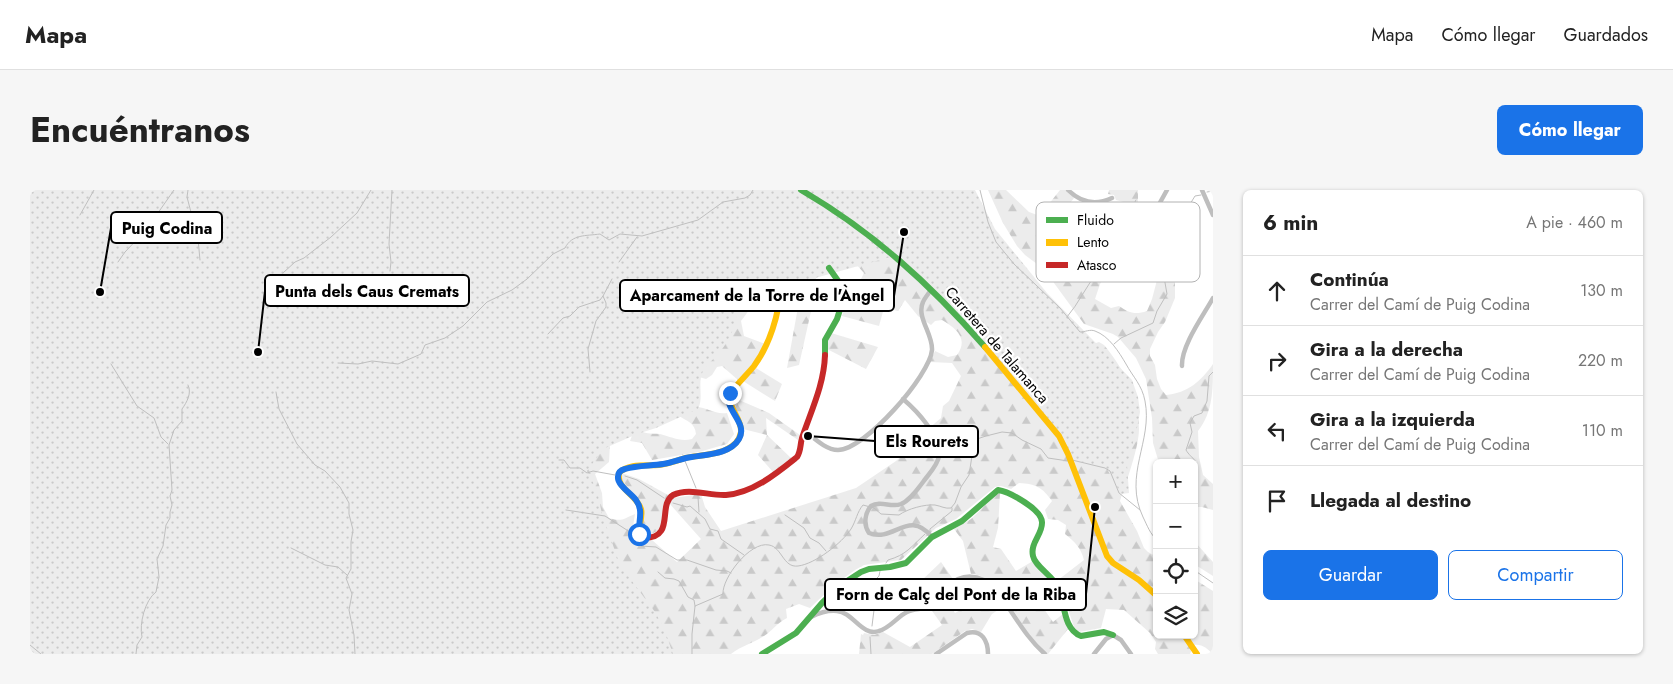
<!DOCTYPE html>
<html lang="es">
<head>
<meta charset="utf-8">
<style>
	body { margin:0; font-family:Jost,sans-serif; background:#f6f6f6; color:#222 }
	.controls { position:absolute; right:15px; bottom:15px; display:grid; overflow:hidden; border-radius:8px; box-shadow:0 1px 4px #0004 }
	.controls button { width:45px; height:45px; display:grid; place-items:center; padding:0; border:0; border-bottom:1px solid #e0e0e0; background:#fff; color:#222; font:25px sans-serif }
	.stop { position:absolute; width:15px; height:15px; margin:-11px; border:4px solid #1a73e8; border-radius:50%; background:#fff }
	.stop.end { background:#1a73e8; border-color:#fff; box-shadow:0 1px 5px #0008 }
	.list { margin:0; padding:0; list-style:none }
	h2 { display:flex; justify-content:space-between; align-items:center; height:65px; margin:0; padding:0 20px; font-size:21px }
	h2 small { font-size:16px; font-weight:400; color:#767676 }
	.list li { display:grid; grid-template-columns:32px 1fr auto; gap:15px; align-items:center; box-sizing:border-box; height:70px; padding:0 20px; border-top:1px solid #e0e0e0 }
	.list b { display:block; font-size:19px; white-space:nowrap }
	.list p { margin:0; font-size:16px; white-space:nowrap; color:#767676 }
	.list em { font-size:16px; font-style:normal; color:#767676 }
	.actions { display:flex; gap:10px; padding:15px 20px }
	.actions a { flex:1; padding:11px 0; border:1px solid #1a73e8; border-radius:8px; text-align:center; font-size:18px; color:#1a73e8 }
	.actions .main { background:#1a73e8; color:#fff }
	.icon { flex:none; width:28px; height:28px; fill:none; stroke:currentColor; stroke-width:2; stroke-linecap:round; stroke-linejoin:round }
	.map { position:relative; flex:none; width:1183px; height:464px; overflow:hidden; border-radius:8px }
	header { display:flex; align-items:center; gap:30px; box-sizing:border-box; height:70px; padding:0 25px; background:#fff; border-bottom:1px solid #e0e0e0 }
	header strong { font-size:24px }
	nav { display:flex; gap:28px; margin-inline-start:auto; font-size:18px }
	.intro { display:flex; align-items:center; justify-content:space-between; box-sizing:border-box; height:120px; padding:0 30px }
	h1 { margin:0; font-size:35px }
	.button { padding:12px 22px; border-radius:8px; background:#1a73e8; color:#fff; font-size:18px; font-weight:700 }
	main { display:flex; gap:30px; padding:0 30px }
	aside { flex:1; background:#fff; border-radius:8px; box-shadow:0 1px 4px #0004 }
	.map>svg:first-child { display:block }
	.forest { fill:url(#forest-firs); fill-rule:evenodd }
	.park { fill:url(#park-dots) }
	.lines { fill:none; stroke-linecap:round; stroke-linejoin:round }
	.stream { stroke:#bfbfbf; stroke-width:1 }
	.street { stroke:#bebebe; stroke-width:4.5 }
	.fast { stroke:#4caf50; stroke-width:6 }
	.slow { stroke:#ffc107; stroke-width:6 }
	.jam { stroke:#c62828; stroke-width:6 }
	.route { stroke:#1a73e8; stroke-width:6 }
	.labels { text-anchor:middle; stroke-width:4.5; stroke-linejoin:round; paint-order:stroke }
	.street-label { font-size:15px; fill:#000; stroke:#fff }
	.key { fill:#fff; stroke:#b2b2b2; stroke-width:1 }
	.key-label { font-size:14px; fill:#000 }
	.leader { fill:none; stroke:#000; stroke-width:2 }
	.callout-dot { fill:#000; stroke:#fff; stroke-width:2 }
	.callout { fill:#fff; stroke:#000; stroke-width:2 }
	.callout-label { font-size:16px; text-anchor:middle; font-weight:bold; fill:#000 }
</style>
</head>
<body>
<header>
<strong>Mapa</strong>
<nav><a>Mapa</a><a>Cómo llegar</a><a>Guardados</a></nav>
</header>
<div class="intro"><h1>Encuéntranos</h1><a class="button">Cómo llegar</a></div>
<main>
<div class="map">
<svg width="1183" height="464" viewBox="0 0 1183 464">
	<defs>
		<pattern id="forest-firs" width="22" height="20" patternUnits="userSpaceOnUse" patternTransform="scale(1.25)"><rect width="22" height="20" fill="#ececec"/><path d="M5 1l3.5 6h-7zM16 11l3.5 6h-7z" fill="#c9c9c9"/></pattern>
		<pattern id="park-dots" width="8" height="8" patternUnits="userSpaceOnUse" patternTransform="scale(1.25)"><rect width="8" height="8" fill="#ececec"/><path d="M2 2h.1M6 6h.1" fill="none" stroke="#c9c9c9" stroke-width="1.8" stroke-linecap="round"/></pattern>
	</defs>
	<rect width="100%" height="100%" fill="#fff"/>
	<!-- forest -->
	<path class="forest" d="M0,0H45L956,38L1063,154L1069,152L1074,155C1094,179 1109,208 1109,239C1109,258 1096,292 1090,311L1107,341L1114,358L1118,362L1127,367V445H1164V389L1183,401V464C1177,459 1173,454 1164,455L1160,464H1128L1125,459L1126,452L1120,443L1094,420L1076,419L1071,438L1049,442L1044,437L1028,390L1054,370C1051,358 1045,352 1035,344L1036,335L1028,330L1018,329L1015,320L1022,311C1012,297 1006,294 989,293L981,299L971,296L965,297L926,329L906,338L871,370L834,375L825,380L803,396L780,418L769,414L756,419L757,428C747,433 742,441 734,446C723,453 711,456 701,464H0ZM799,67L824,72L834,83L828,95L814,96L816,114L812,126L849,136L854,118L868,121L875,110L888,126L901,135L905,131L912,130C926,138 939,149 927,165L918,167L905,161L900,172L922,173L931,186L919,211L913,216L911,228L898,239L895,235L879,251L883,255L866,271L826,298L691,341L675,317L671,304L643,308L639,313L671,349L647,372L622,350L611,352C601,344 603,336 605,324C593,329 592,332 579,328L573,317L572,303L565,284L579,272L580,254L669,187L676,189L682,185L687,177L692,176L708,190L722,175L735,154L714,146L711,131C729,108 739,88 772,95L757,178L769,175L784,108L781,97Z
		M958,0H976L999,22L1010,26L1014,46L1020,51L1041,83C1046,81 1053,80 1057,77C1071,67 1074,48 1092,37L1093,15L1106,17L1102,47L1081,67L1077,76L1075,86L1070,94L1065,109L1081,118L1089,116C1099,123 1105,125 1117,121L1122,109L1126,94L1134,46L1155,20L1162,16L1166,23L1145,79V108L1135,132L1128,142L1120,159V166L1125,175L1127,189L1131,199L1136,205C1158,203 1171,191 1183,174C1183,200 1183,222 1168,241L1169,267L1173,285L1183,294V320L1172,317H1164V273H1129L1123,253L1122,228L1116,189L1106,168L1088,147L1083,144L1054,134L1024,93L1019,83L995,65L987,56L973,33Z
		M1030,0H1035L1044,8L1015,46L1011,24Z
		M1079,0H1108V16L1086,10L1084,5L1078,4Z
		M801,143L848,157L836,179L797,159V153Z
		M726,178L752,194L745,211L713,191Z
		M702,204L709,210L739,223L770,245L768,250L736,228L737,245L761,268L743,282L728,265L737,245L713,239L701,212Z
		M666,217C677,217 685,225 697,223L704,244L697,254L669,262L622,270L612,253L600,251L603,243L611,241C618,245 623,243 630,244C642,247 650,252 662,249L666,244C665,233 657,231 649,226Z
		M592,283L609,289L638,305C626,321 644,340 614,346L611,342V313L590,288Z
		M970,303L968,338L963,357L971,359L986,381L1003,371L1020,388L996,404L1000,411L1010,413L1023,432L1034,423L1038,439L1018,464C1011,458 1004,451 999,444C983,424 970,386 941,384L933,351L924,339L941,329L966,305Z
		M1164,351L1183,372V386L1164,374Z
		M911,372L923,389L903,411L890,392Z
		M937,389C955,387 964,402 974,416L962,424L951,442L942,439L935,441L902,464H829L831,444L833,445L834,443L844,445L853,442L880,457L912,435L900,418L908,414L913,407L925,423L942,414Z"/>
	<!-- park -->
	<path class="park" d="M0,0H945L965,39L1017,103L1102,190L1108,207L1110,222L1107,238L1097,275L1099,303L1091,304L1077,279L1052,272L1041,271L1022,235L868,65L709,109C706,132 704,145 689,163C684,169 677,174 673,181C667,193 674,208 668,219L626,238L607,244L573,259L557,281L567,300L572,324L590,375L625,422L634,438L643,464H0Z"/>
	<g class="lines">
		<!-- stream -->
		<path class="stream" d="M158,0L157,7L168,49L170,70
			M950,0L958,32L966,52L984,74L1030,118L1050,142C1055,142 1060,139 1065,141C1079,146 1089,162 1096,174C1103,187 1112,195 1115,211C1123,251 1093,285 1113,327C1117,335 1120,344 1127,350
			M1177,2L1183,1
			M50,25L64,0
			M88,72L95,62L116,40L144,0
			M589,72L607,47
			M360,81L361,72L359,54L362,0
			M253,83L265,72L274,68L301,47L327,23L341,0
			M1037,127C1049,113 1056,96 1068,82L1067,78L1073,63L1078,57L1090,53L1100,40L1098,25L1106,10
			M518,144L533,128L540,126L549,117L570,110L573,106
			M1084,154L1091,148L1123,133L1127,121L1137,104L1134,87L1140,67V57L1138,43L1149,32L1165,6L1171,5
			M308,173L328,174L342,171L368,174L391,164L395,155L415,148L433,136L457,112L482,100L497,89L523,64L535,58C542,44 556,46 570,44L579,50L590,44L612,46L668,30L693,12L715,8L720,5L723,0
			M81,174L107,216L124,228L131,247L138,254
			M560,182L558,159L566,131L576,117V113L573,106L582,89
			M246,202L249,219L267,254L285,275L295,281L310,297L319,313V324L323,340L321,352V379L316,388L322,404L319,420L324,445L325,464
			M529,270H534L540,278H550L557,283L563,281L585,285
			M1042,270L1075,278L1080,281L1089,303L1110,320
			M655,271L666,298
			M1164,284C1171,270 1161,269 1156,260L1162,242L1160,233L1164,226L1172,223L1177,211L1179,186L1183,182
			M595,286L607,290L634,308
			M668,307L669,322
			M643,313L657,317L660,316L675,329L680,339L688,341L691,349L714,365
			M536,320L575,326L603,344L611,356L626,357L647,370H657L686,380L697,381L701,383
			M755,325L774,338L780,348L789,353L796,361
			M900,339L922,321V318
			M261,358L295,375L308,377L317,385
			M856,373L858,370C876,365 881,357 895,344
			M1164,380L1183,393
			M628,382L635,388L644,389L649,391L658,407L664,410L665,416
			M842,436L846,404L843,392L849,386L850,381
			M840,447L841,464
			M0,455L11,464
			M106,464L107,455L112,447C109,434 115,410 126,402L129,387L127,369L133,356L136,335L140,328V322L142,315L140,306L142,300L139,255L144,240L152,231V219C157,212 162,203 158,195
			M662,464V444L665,416L693,404C692,388 720,351 739,355C752,357 753,378 768,376C785,374 812,353 821,339C826,331 827,322 833,315L844,318L851,324L869,325C877,319 895,314 905,315C911,316 915,319 921,318L925,313L931,297L939,285L944,253L947,249L956,246L972,242L982,243L992,250L1011,259L1018,268L1038,271"/>
		<!-- street -->
		<path class="street" d="M1038,0C1050,12 1065,16 1082,8
			M1172,0L1183,25
			M1104,84L1127,18L1137,0
			M1152,176C1151,156 1173,126 1183,108
			M873,209C886,220 912,247 909,266C908,275 898,285 893,292C887,300 880,310 871,314C861,318 851,310 841,316C835,323 833,334 839,343C864,353 878,318 902,347
			M775,241C784,248 796,260 808,260C835,260 900,185 902,160C903,144 886,127 893,112C895,107 899,104 901,99
			M781,427C789,423 798,420 807,421C823,422 832,447 849,441C860,438 867,427 877,422C885,418 895,420 902,415C908,410 912,403 917,397C931,383 950,383 964,398C982,419 993,445 1015,464
			M906,464L937,443C952,439 958,451 958,464
			M1064,464L1076,449L1083,445L1091,450L1101,464"/>
		<!-- fast -->
		<path class="fast" d="M771,0C843,42 900,94 955,157
			M795,165V150L807,129L813,110L811,95L799,78
			M732,464L766,443L792,413L811,395L831,382L839,379L860,377L876,373L902,347L932,331L968,300C980,302 1013,320 1012,333C1012,345 1000,353 1003,366C1005,377 1024,386 1029,399C1035,414 1033,439 1051,446L1074,442L1083,445"/>
		<!-- slow -->
		<path class="slow" d="M955,157L1029,246L1038,264L1077,366L1083,373L1109,390L1127,406
			M614,348L608,343C609,336 613,327 611,319C607,305 586,299 589,283C599,273 616,276 629,275C638,274 646,271 655,268C672,264 707,266 711,242C712,229 699,219 699,206C706,194 716,186 724,176C739,156 750,123 750,98
			M1154,445L1167,464"/>
		<!-- jam -->
		<path class="jam" d="M614,348C646,348 627,315 643,305C659,297 679,306 696,305C723,303 747,283 767,267C771,261 770,255 772,248C781,221 794,195 795,165"/>
	</g>
	<g class="lines">
		<!-- route -->
		<path class="route" d="M609,344C608,332 614,321 606,310C602,304 587,295 588,287C588,282 591,280 595,279C607,275 621,276 633,274C641,273 648,270 656,268C672,264 699,266 709,249C719,232 692,219 700,203"/>
	</g>
	<g class="labels">
		<!-- street labels -->
		<g class="street-label">
			<text transform="translate(967 155) rotate(49)" y="5">Carretera de Talamanca</text>
		</g>
	</g>
	<!-- legend -->
	<rect x="1006" y="12" width="164" height="80" rx="8" class="key"/>
	<rect x="1016" y="27" width="22" height="6" fill="#4caf50"/>
	<rect x="1016" y="49" width="22" height="7" fill="#ffc107"/>
	<rect x="1016" y="72" width="22" height="6" fill="#c62828"/>
	<g class="key-label">
		<text x="1047" y="35">Fluido</text>
		<text x="1047" y="57">Lento</text>
		<text x="1047" y="80">Atasco</text>
	</g>
	<!-- callouts -->
	<path class="leader" d="M70 102L81 38M228 162L235 101M874 42L864 106M778 246L845 251M1065 317L1056 404"/>
	<g class="callout-dot">
		<circle cx="70" cy="102" r="5"/>
		<circle cx="228" cy="162" r="5"/>
		<circle cx="874" cy="42" r="5"/>
		<circle cx="778" cy="246" r="5"/>
		<circle cx="1065" cy="317" r="5"/>
	</g>
	<g class="callout">
		<rect x="81" y="22" width="111" height="31" rx="5"/>
		<rect x="235" y="85" width="204" height="31" rx="5"/>
		<rect x="590" y="90" width="274" height="31" rx="5"/>
		<rect x="845" y="236" width="103" height="31" rx="5"/>
		<rect x="795" y="389" width="261" height="31" rx="5"/>
	</g>
	<g class="callout-label">
		<text x="137" y="44">Puig Codina</text>
		<text x="337" y="107">Punta dels Caus Cremats</text>
		<text x="727" y="111">Aparcament de la Torre de l'Àngel</text>
		<text x="897" y="257">Els Rourets</text>
		<text x="926" y="410">Forn de Calç del Pont de la Riba</text>
	</g>
</svg>
<div class="controls">
<button>+</button>
<button>−</button>
<button><svg class="icon" aria-label="locate" viewBox="0 0 24 24"><circle cx="12" cy="12" r="6"/><path d="M12 2v4M12 18v4M2 12h4M18 12h4"/></svg></button>
<button><svg class="icon" aria-label="layers" viewBox="0 0 24 24"><path d="M12 4l9 5-9 5-9-5zM3 14l9 5 9-5"/></svg></button>
</div>
<div class="stop" style="left:609px;top:344px"></div>
<div class="stop end" style="left:700px;top:203px"></div>
</div>
<aside>
<h2>6 min<small>A pie · 460 m</small></h2>
<ul class="list">
<li><svg class="icon" aria-label="ahead" viewBox="0 0 24 24"><path d="M12 20V5M6 11l6-6 6 6"/></svg><div><b>Continúa</b><p>Carrer del Camí de Puig Codina</p></div><em>130 m</em></li>
<li><svg class="icon" aria-label="right" viewBox="0 0 24 24"><path d="M7 20v-9h11M14 6l5 5-5 5"/></svg><div><b>Gira a la derecha</b><p>Carrer del Camí de Puig Codina</p></div><em>220 m</em></li>
<li><svg class="icon" aria-label="left" viewBox="0 0 24 24"><path d="M17 20v-9H6M10 6l-5 5 5 5"/></svg><div><b>Gira a la izquierda</b><p>Carrer del Camí de Puig Codina</p></div><em>110 m</em></li>
<li><svg class="icon" aria-label="arrive" viewBox="0 0 24 24"><path d="M6 21V4h12l-3 4 3 4H6"/></svg><div><b>Llegada al destino</b></div></li>
</ul>
<div class="actions"><a class="main">Guardar</a><a>Compartir</a></div>
</aside>
</main>
</body>
</html>
